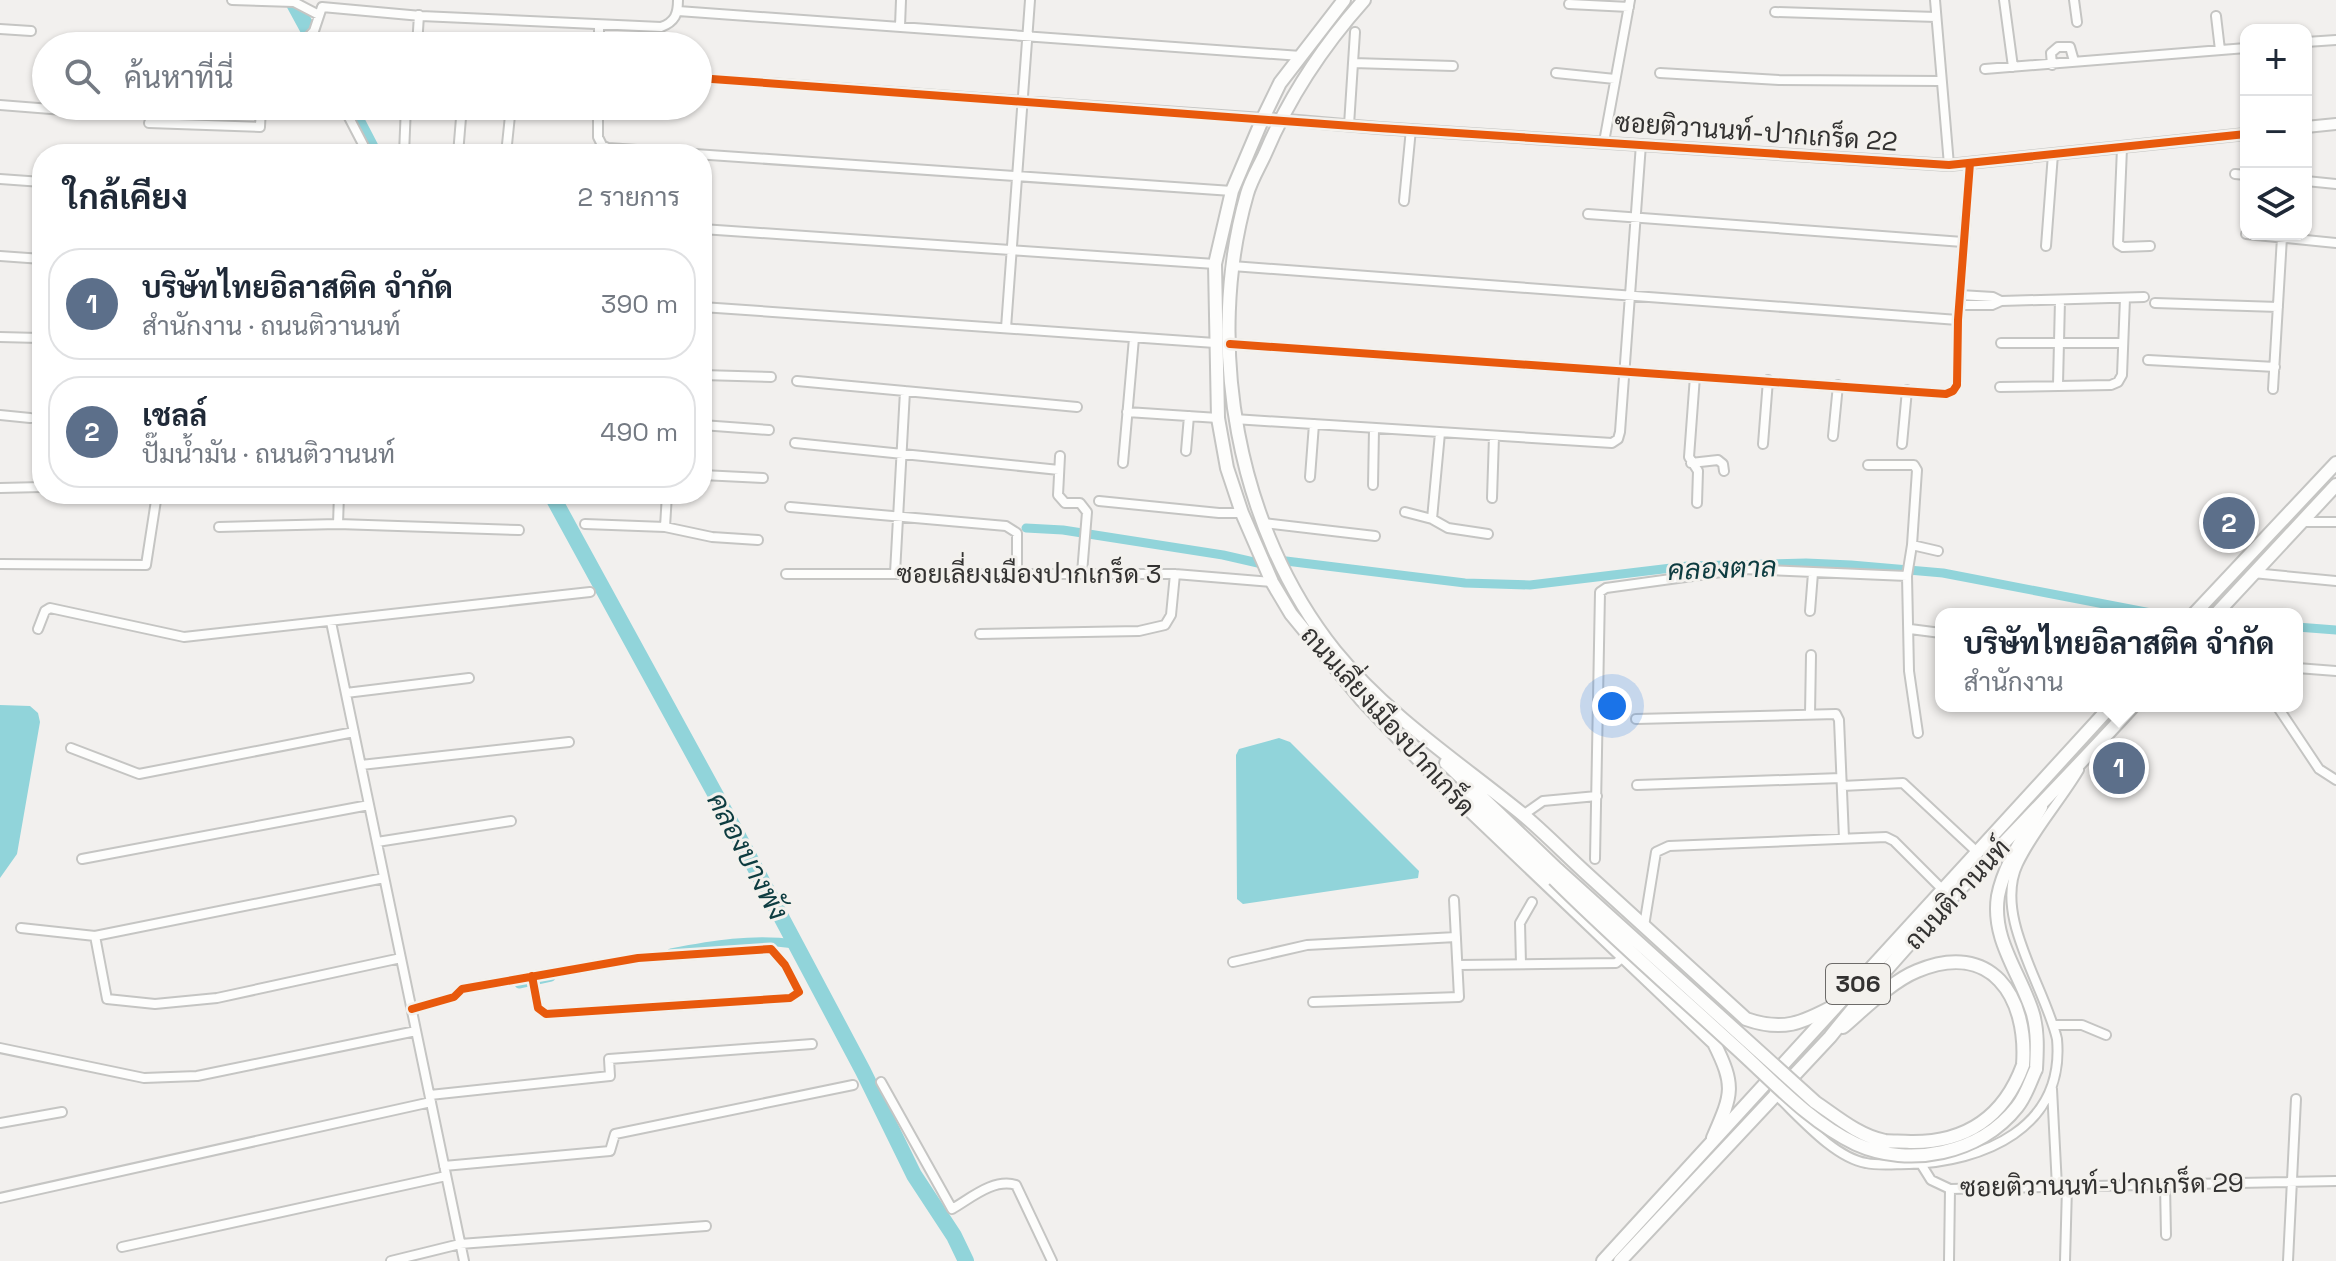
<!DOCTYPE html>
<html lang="th">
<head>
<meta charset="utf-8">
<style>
	body { margin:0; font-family:"Space Grotesk",Sarabun,sans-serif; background:#f6f6f7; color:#1f2937 }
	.controls { position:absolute; right:24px; top:24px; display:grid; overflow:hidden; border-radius:16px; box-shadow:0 2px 6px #0004 }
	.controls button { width:72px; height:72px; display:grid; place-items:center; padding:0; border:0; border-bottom:2px solid #e0e1e3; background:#fff; color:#1f2937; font:40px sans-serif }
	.you { position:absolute; left:1612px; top:706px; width:28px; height:28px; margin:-20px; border:6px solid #fff; border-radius:50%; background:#1a73e8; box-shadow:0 0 0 12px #1a73e833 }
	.badge { display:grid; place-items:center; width:52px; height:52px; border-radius:50%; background:#1a73e8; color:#fff; font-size:26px; font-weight:700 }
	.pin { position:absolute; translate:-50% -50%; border:4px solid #fff; box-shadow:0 2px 8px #0006 }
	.popup { position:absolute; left:1935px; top:608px; width:368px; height:104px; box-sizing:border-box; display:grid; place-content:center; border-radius:16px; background:#fff; filter:drop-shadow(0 2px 6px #0005); font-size:26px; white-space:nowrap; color:#747a83 }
	.popup b { font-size:30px; color:#1f2937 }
	.popup::after { content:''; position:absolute; left:50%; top:100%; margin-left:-16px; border:16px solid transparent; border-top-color:#fff }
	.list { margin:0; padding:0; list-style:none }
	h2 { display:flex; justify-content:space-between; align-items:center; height:104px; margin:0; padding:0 32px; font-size:34px }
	h2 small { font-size:26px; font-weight:400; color:#747a83 }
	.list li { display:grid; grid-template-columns:52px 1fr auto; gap:24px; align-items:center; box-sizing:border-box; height:112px; margin:0 16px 16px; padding:0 16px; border:2px solid #e0e1e3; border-radius:32px }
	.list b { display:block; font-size:30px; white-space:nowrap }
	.list p { margin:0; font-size:26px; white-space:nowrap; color:#747a83 }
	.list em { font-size:26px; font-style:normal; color:#747a83 }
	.icon { flex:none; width:44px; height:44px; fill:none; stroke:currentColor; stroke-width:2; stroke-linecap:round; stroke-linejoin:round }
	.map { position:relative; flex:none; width:2336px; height:1261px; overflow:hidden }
	.search { position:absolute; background:#fff; box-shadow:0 2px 6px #0004; left:32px; top:32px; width:680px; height:88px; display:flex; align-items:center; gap:20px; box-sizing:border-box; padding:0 28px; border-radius:44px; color:#747a83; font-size:30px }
	.panel { position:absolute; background:#fff; box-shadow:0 2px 6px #0004; left:32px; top:144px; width:680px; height:360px; border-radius:32px }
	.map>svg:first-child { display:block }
	.water { fill:#91d4da }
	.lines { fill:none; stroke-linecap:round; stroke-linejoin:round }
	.canal { stroke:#91d4da; stroke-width:9 }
	.river { stroke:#91d4da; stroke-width:16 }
	.minor-casing { stroke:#c5c5c3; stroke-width:12 }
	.tertiary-casing { stroke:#c5c5c3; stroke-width:14 }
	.secondary-casing { stroke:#c5c5c3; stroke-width:16 }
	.primary-casing { stroke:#c5c5c3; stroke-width:16 }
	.minor { stroke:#fdfdfc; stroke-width:8 }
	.tertiary { stroke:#fdfdfc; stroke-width:10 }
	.secondary { stroke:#fdfdfc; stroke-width:12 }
	.primary { stroke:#fdfdfc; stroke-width:12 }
	.secondary-bridge-casing { stroke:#c5c5c3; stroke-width:16; stroke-linecap:butt }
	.secondary-bridge { stroke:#fdfdfc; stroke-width:12 }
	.cycleway-casing { stroke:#f3f1ed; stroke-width:13 }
	.cycleway { stroke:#e8590c; stroke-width:8 }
	.labels { text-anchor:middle; stroke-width:6; stroke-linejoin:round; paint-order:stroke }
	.shield { fill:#f3f1ed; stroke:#6d6b69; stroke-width:2 }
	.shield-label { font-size:24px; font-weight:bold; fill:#333231 }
	.street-label { font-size:26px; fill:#333231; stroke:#f3f1ed }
	.water-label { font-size:28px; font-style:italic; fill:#0d3c40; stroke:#f3f1ed }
</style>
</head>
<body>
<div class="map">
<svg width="2336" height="1261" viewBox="0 0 2336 1261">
	<rect width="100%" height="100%" fill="#f2f0ee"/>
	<!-- water -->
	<path class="water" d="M0,705L30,706L38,713L40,722L17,854L0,878Z
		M1279,738L1290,742L1419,871L1418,878L1243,904L1237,899L1236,755L1239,749Z"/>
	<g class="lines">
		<!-- canal -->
		<path class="canal" d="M1026,528L1063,530L1223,555L1258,563
			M1286,561L1465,583L1530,585L1688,566L1806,563L1851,565L1943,573L2156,614
			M2297,627L2336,630
			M671,953C712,945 753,938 795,944
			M519,984L551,977"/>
		<!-- river -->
		<path class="river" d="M292,0L317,46
			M349,106L374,154
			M551,494L736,832L863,1071L914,1175L954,1236L966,1261"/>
		<defs>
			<path id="minor" d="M232,0L294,2L319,15
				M1935,0L1949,165
				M2004,0L2013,67
				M2074,0L2077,22
				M1569,4L1629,7
				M678,11L1301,56
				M1775,12L1936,17
				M2216,16L2220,50
				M900,26L901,0
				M0,29L31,31
				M2306,42L2336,40
				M299,46L314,31L322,7L421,16L661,27C675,22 678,14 678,0
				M417,46L419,15
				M599,46V25
				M1353,63L1453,66
				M2052,65L2051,53L2058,47H2070L2074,61
				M1985,69L2246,48
				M1556,73L1615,79
				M1660,73L1779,80L1940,81
				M698,78L1263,118
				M0,105L76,111
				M343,106L368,154
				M598,106V137L602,145L608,148L1232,191
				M149,123L260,127L261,106
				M1349,125L1355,32
				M1604,142L1630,0
				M2122,148L2118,244L2123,247L2150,246
				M404,154L406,106
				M458,154L462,106
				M506,154L511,106
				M2235,174L2246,175
				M0,179L42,182
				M2306,181L2336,184
				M1404,201L1411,129
				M1588,214L1963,242
				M702,229L1215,264
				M2246,234L2336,243
				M2046,246L2053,154
				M0,256L42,259
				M1232,266L1958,320
				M2001,301L2144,297
				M2155,303L2278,307
				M1959,305H1992L2001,301L1993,297L1960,295
				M702,307L1215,343
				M1006,328L1030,0
				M0,337L39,338
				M2001,343H2123
				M1230,344L1946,394L1953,391L1957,385L1958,320L1970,163
				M2148,360L2275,367
				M702,375L771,377
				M1695,376L1689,457L1698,471L1697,503
				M797,381L1077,407
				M2058,384L2060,300
				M2000,387L2111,385L2118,382L2122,375L2125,298
				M2273,389L2282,237
				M1127,412L1218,418
				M0,415L30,418
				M1234,419L1612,443L1618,439L1620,432L1641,144
				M702,425L769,430
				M1440,433L1432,519L1448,528L1488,534
				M1833,436L1838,385
				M795,443L1059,470
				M1763,444L1768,380
				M1902,444L1907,390
				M1186,451L1189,416
				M1060,456L1058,495L1065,503H1080L1087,512L1082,573
				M1123,463L1134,338
				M1691,463L1718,460L1723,464L1724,471
				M1868,465H1914L1917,470L1912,545L1907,576L1909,671L1918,733
				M702,475L763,478
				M1310,477L1314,424
				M1373,485L1374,429
				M0,488L42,487
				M1492,498L1494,436
				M1099,501L1219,513H1242
				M790,507L1006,526L1017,533V574
				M1405,512L1432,519
				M2302,522H2336
				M1264,523L1375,536
				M338,524L339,494
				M585,524L665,527L712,537L758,540
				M219,527L338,524L519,530
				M665,527L667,494
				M1912,545L1938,551
				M0,564L146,565L157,494
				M895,573L905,391
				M2253,573L2336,581
				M786,574H1175L1272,582
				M1810,611L1813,573
				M331,622L464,1261
				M38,629L45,611L50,608L184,637L590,592
				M1910,629L1941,633
				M980,634L1139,631L1165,625L1171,615L1175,574
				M2297,668L2336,671
				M346,693L469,678
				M2277,706L2319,769L2336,780
				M1810,714L1811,655
				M1636,719L1836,714L1839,720L1844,838
				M71,748L139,774L354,732
				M361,765L569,742
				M1637,785L1841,778
				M1842,786L1903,783L1977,852
				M1523,815L1543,801L1597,796
				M377,842L511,821
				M82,859L369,805
				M1595,859L1600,592L1606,588L1743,569L1907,576
				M1644,926L1656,852L1669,846L1886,837L1894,841L1942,889
				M21,928L95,936L107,999L155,1004L217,998L401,958
				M95,936L384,878
				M1233,962L1307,945L1456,937
				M1521,964L1520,923L1532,902
				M1458,965L1616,963L1622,958
				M1313,1002L1459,997L1454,900
				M412,1009L454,997L462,989L638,958L771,949L785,965L799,992L790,998L546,1014L538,1008L532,976
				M2054,1025H2082L2106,1035
				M0,1048L144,1078L197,1076L416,1031
				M881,1082L952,1209C971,1198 994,1178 1016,1185L1052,1261
				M2052,1089L2057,1187
				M1774,1093C1799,1116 1833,1157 1866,1163C1879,1166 1895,1164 1909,1164C1983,1162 2065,1128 2057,1039C2045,987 1993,916 2018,864C2034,830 2060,802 2079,770
				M430,1095L610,1076L609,1059L812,1044
				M0,1123L62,1112
				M1921,1164L1931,1180L1950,1189L2336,1181
				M444,1166L610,1151L615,1134L853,1085
				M2165,1185L2166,1235
				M0,1198L431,1102
				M122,1247L446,1176
				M391,1261L460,1244L706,1226
				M1949,1261L1950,1189
				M2065,1261L2067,1187
				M2288,1261L2296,1099"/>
			<path id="tertiary" d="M1263,118L1379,128L1949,165L2246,134
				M2306,127L2336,124"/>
			<path id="secondary" d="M1344,0L1280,83L1263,118L1232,191L1215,264L1218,418L1227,468L1242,513L1272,582L1291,614L1361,699L1442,784L1714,1043C1736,1087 1732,1094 1713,1138
				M1364,0C1323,46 1289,97 1265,154C1259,167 1251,180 1247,194C1204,344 1237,529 1335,651C1388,716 1457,761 1521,813C1544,832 1565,854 1587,874C1640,922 1693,970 1746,1019C1783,1032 1802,1023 1834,1006
				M1446,763L1558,870
				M1465,797L1554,879
				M1843,1027C1864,1009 1892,981 1917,971C1991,940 2028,996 2023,1065
				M2036,1069C2037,1051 2038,1032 2033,1014C2021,974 1991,940 1998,896C2004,864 2026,834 2041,807"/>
			<path id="primary" d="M2194,614L2336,463
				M2216,614L2336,485
				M1603,1261L2111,706
				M1620,1261L1830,1037C1923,920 2033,816 2133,706"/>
		</defs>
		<!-- minor casing -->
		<use href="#minor" class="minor-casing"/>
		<!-- tertiary casing -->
		<use href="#tertiary" class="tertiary-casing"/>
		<!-- secondary casing -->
		<use href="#secondary" class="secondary-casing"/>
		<!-- primary casing -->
		<use href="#primary" class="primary-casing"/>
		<!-- minor -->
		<use href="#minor" class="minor"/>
		<!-- tertiary -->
		<use href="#tertiary" class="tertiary"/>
		<!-- secondary -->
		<use href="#secondary" class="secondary"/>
		<!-- primary -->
		<use href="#primary" class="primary"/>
		<defs>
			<path id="secondary-bridge" d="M1558,870L1815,1102C1837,1117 1859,1136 1885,1141C1893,1142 1902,1141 1910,1142C1966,1143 2004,1117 2023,1065
				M1554,879C1611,936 1673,990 1733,1045C1771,1079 1809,1122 1856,1144C1909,1168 1980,1154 2017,1107C2026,1096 2030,1082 2036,1069"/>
		</defs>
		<!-- secondary-bridge casing -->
		<use href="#secondary-bridge" class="secondary-bridge-casing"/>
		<!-- secondary-bridge -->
		<use href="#secondary-bridge" class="secondary-bridge"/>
		<defs>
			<path id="cycleway" d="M698,78L1379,128L1949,165L2246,134
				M1230,344L1946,394L1953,391L1957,385L1958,320L1970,163
				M412,1009L454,997L462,989L638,958L771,949L785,965L799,992L790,998L546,1014L538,1008L532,976"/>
		</defs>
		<!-- cycleway casing -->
		<use href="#cycleway" class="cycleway-casing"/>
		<!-- cycleway -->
		<use href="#cycleway" class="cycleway"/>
	</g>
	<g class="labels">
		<!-- shield labels -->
		<rect class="shield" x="1826" y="964" width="64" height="40" rx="6"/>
		<g class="shield-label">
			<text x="1858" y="992">306</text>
		</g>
		<!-- street labels -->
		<g class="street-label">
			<text transform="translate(1756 132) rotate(4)" y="9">ซอยติวานนท์-ปากเกร็ด 22</text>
			<text x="1029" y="583">ซอยเลี่ยงเมืองปากเกร็ด 3</text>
			<text transform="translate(1388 721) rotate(48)" y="9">ถนนเลี่ยงเมืองปากเกร็ด</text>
			<text transform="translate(1957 894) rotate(-47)" y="9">ถนนติวานนท์</text>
			<text transform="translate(2102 1185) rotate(-1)" y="9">ซอยติวานนท์-ปากเกร็ด 29</text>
		</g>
		<!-- water labels -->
		<g class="water-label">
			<text transform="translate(1722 568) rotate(-2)" y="10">คลองตาล</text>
			<text transform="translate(748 856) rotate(62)" y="10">คลองบางพัง</text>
		</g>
	</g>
</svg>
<div class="controls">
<button>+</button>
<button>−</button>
<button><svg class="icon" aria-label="layers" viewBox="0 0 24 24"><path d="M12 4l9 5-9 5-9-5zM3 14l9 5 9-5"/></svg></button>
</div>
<div class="you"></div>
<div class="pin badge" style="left:2119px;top:768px;background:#5c6f8a">1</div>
<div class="popup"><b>บริษัทไทยอิลาสติค จำกัด</b>สำนักงาน</div>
<div class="pin badge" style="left:2229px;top:523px;background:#5c6f8a">2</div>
<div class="search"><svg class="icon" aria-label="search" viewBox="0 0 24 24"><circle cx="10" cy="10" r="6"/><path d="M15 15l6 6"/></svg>ค้นหาที่นี่</div>
<section class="panel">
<h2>ใกล้เคียง<small>2 รายการ</small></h2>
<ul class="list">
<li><span class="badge" style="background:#5c6f8a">1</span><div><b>บริษัทไทยอิลาสติค จำกัด</b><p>สำนักงาน · ถนนติวานนท์</p></div><em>390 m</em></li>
<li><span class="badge" style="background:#5c6f8a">2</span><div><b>เชลล์</b><p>ปั๊มน้ำมัน · ถนนติวานนท์</p></div><em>490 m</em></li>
</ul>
</section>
</div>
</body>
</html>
